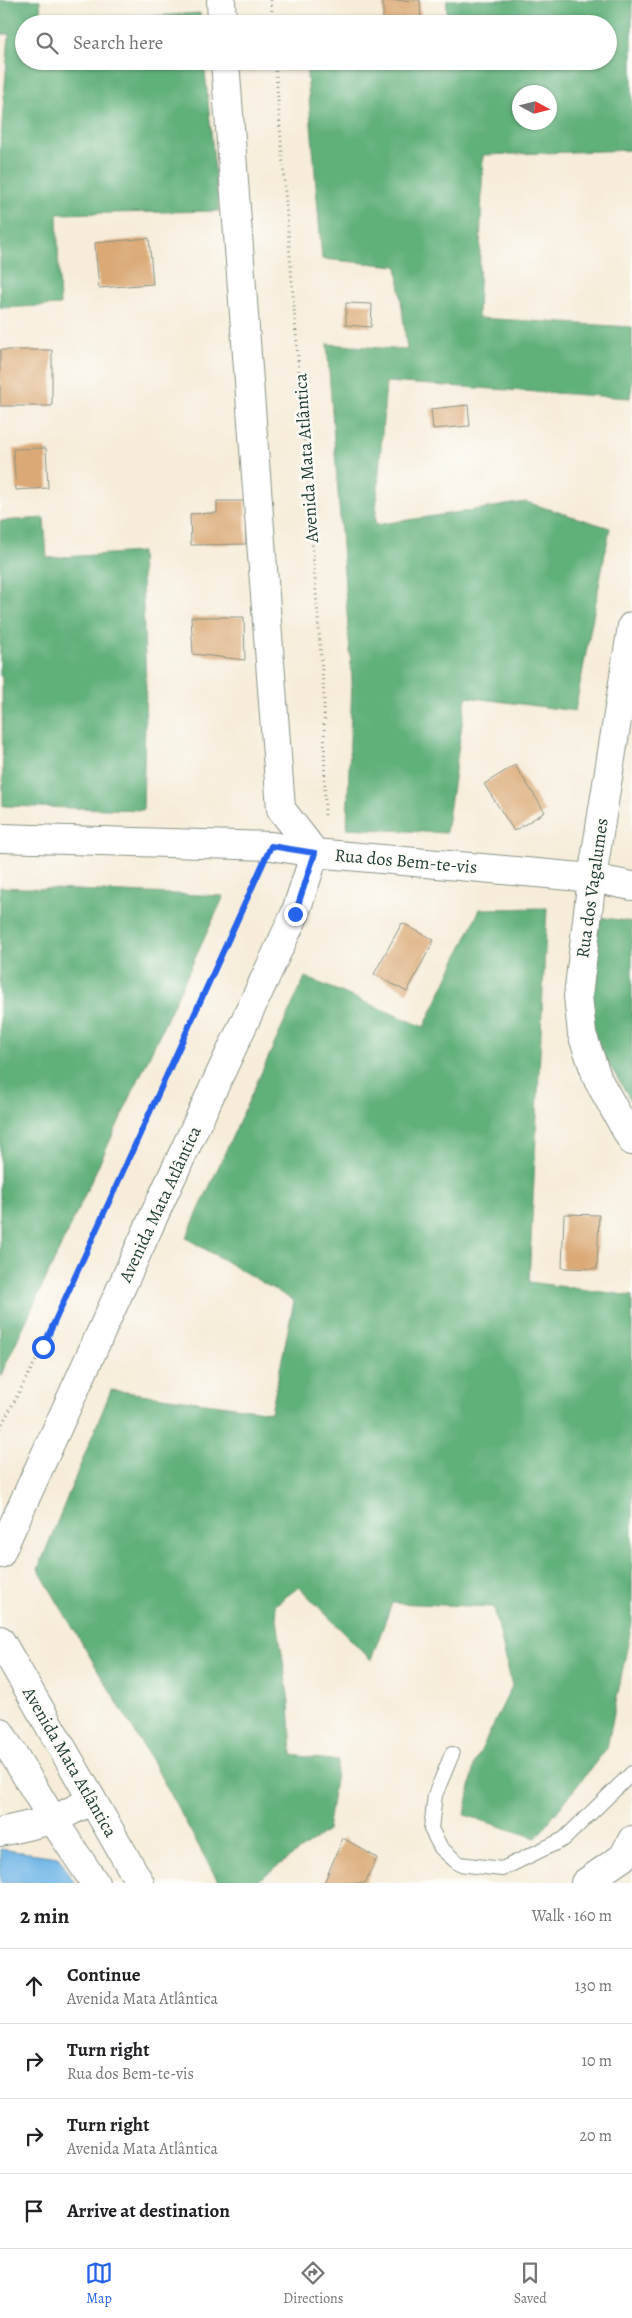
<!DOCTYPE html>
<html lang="en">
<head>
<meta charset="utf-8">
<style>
	body { margin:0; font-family:Alegreya,serif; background:#f2f2f2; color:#202124 }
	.compass { position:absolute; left:512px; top:85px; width:45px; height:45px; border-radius:50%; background:#fff; box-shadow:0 1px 4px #0004; rotate:97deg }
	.stop { position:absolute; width:15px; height:15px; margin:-11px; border:4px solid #2563eb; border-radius:50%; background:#fff }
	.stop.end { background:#2563eb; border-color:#fff; box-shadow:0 1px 5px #0008 }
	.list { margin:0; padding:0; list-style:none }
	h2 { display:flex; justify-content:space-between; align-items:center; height:65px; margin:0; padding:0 20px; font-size:21px }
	h2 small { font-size:16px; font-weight:400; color:#757577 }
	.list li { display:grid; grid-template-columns:32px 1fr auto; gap:15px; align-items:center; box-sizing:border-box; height:75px; padding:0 20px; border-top:1px solid #e0e0e0 }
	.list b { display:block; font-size:19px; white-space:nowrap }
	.list p { margin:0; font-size:16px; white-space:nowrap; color:#757577 }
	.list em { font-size:16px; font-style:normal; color:#757577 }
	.icon { flex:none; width:28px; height:28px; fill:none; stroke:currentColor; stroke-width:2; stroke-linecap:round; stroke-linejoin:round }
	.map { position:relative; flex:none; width:632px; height:1883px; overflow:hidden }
	.search { position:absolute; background:#fff; box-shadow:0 1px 4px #0004; left:15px; right:15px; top:15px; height:55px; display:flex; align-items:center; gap:12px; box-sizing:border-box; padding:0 18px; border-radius:28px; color:#757577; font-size:19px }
	.sheet { height:365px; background:#fff }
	nav { display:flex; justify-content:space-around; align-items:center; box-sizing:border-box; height:70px; border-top:1px solid #e0e0e0; background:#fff; font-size:14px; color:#757577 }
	nav a { display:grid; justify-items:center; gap:2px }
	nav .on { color:#2563eb }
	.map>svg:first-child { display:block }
	.forest { fill:#61b07a; stroke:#407657; fill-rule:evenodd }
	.water { fill:#70b6e7; stroke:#487a8e }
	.building { fill:#daa975 }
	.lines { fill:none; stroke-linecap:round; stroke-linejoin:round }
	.lane-casing { stroke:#8a9486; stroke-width:16 }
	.street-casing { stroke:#8a9486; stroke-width:30 }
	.path { stroke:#8a9486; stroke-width:3; stroke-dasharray:1 4; stroke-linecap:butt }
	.lane { stroke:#fff; stroke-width:14 }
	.street { stroke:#fff; stroke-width:28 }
	.route { stroke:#2563eb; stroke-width:6 }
	.labels { text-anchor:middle; stroke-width:5; stroke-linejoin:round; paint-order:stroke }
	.street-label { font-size:18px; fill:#1f3d34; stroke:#fdfcf7 }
</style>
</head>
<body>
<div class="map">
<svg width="632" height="1883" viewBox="0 0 632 1883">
	<rect width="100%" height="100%" fill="#fdfcf7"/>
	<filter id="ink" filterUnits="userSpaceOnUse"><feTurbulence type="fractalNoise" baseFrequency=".02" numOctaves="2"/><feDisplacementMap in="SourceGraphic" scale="10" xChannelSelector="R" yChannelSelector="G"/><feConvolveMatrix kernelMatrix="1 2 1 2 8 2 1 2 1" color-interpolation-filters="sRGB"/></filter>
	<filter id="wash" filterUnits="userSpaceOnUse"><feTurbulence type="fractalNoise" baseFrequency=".0096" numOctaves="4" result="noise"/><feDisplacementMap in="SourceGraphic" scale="20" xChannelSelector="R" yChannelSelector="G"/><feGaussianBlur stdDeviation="1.12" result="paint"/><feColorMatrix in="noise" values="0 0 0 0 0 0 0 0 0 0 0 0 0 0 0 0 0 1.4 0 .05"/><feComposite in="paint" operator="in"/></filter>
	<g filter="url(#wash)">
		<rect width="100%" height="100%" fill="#f6ecd9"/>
		<!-- forest -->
		<path class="forest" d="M0,0H40L41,23L200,13L201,24H24V61H204L219,211L57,214L60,305L0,308V149L9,34H0Z
			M447,0H632V150L483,155L478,318L632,327V383L630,398L386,382L375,525L526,502L610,528L575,711L466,697L446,833L347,828L352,680L327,344L407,350L397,266L322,259L306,62L444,63L445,61H608V24H446ZM520,92H550V122H520Z
			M44,518L47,558L141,552L146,683L143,810L3,806L2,676H0V521Z
			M0,887L224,896L0,1377Z
			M547,908L529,1282L632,1296V1623L607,1748L536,1838L465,1815L474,1765L512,1686L494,1607L392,1603L371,1660L299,1587L275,1605L289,1702L292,1755L338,1761L327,1831L254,1883H219L156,1768L38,1569L111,1390L271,1412L294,1301L186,1238L305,977L424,1027L480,909Z
			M599,917L632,922V1102L588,1030Z"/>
		<!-- water -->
		<path class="water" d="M0,1849L58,1857L75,1883H0Z"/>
		<g id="blocks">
			<!-- building -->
			<path class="building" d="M420,0L421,24H383V1Z
				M149,238L153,284L99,288L95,243Z
				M346,303L372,304L371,327L346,325Z
				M0,350H52V406H0Z
				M468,405L470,426L433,429L431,409Z
				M46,448L48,488L16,490L13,449Z
				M217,501H245L246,544L191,545L190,514L217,513Z
				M191,617H244L245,660L193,654Z
				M515,765L545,812L514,831L484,784Z
				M402,923L434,940L407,992L374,974Z
				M564,1214L599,1215L597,1269L562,1268Z
				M343,1838L377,1858L365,1883H324Z"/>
		</g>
	</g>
	<g filter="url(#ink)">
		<use href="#blocks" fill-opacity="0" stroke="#8a9486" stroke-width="1"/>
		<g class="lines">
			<defs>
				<path id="lane" d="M452,1754L435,1795L431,1829L441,1848L459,1864L502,1869L564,1839L632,1773"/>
				<path id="street" d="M221,0L222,24
					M632,626L592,878L578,996L582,1034L598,1080L632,1141
					M0,838L271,846L315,853L592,878L632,886
					M0,1554L162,1198L295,914L315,853L281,809L225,61
					M0,1640L140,1883
					M0,1732L53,1820L95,1883
					M0,1832L53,1820L91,1801
					M585,1883L623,1857L632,1840"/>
			</defs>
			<!-- lane casing -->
			<use href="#lane" class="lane-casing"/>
			<!-- street casing -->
			<use href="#street" class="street-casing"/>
			<!-- path -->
			<path class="path" d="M271,0L273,24
				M275,61L324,696L325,819
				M0,1428L43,1347L259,874"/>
			<!-- lane -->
			<use href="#lane" class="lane"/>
			<!-- street -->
			<use href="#street" class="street"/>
		</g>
	</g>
	<g class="lines" filter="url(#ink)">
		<!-- route -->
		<path class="route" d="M43,1347L271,846L315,853L295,914"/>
	</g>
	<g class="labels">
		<!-- street labels -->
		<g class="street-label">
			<text transform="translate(306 458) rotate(-94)" y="6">Avenida Mata Atlântica</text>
			<text transform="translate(406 861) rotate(5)" y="6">Rua dos Bem-te-vis</text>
			<text transform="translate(592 888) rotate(-82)" y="6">Rua dos Vagalumes</text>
			<text transform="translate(160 1204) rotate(-65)" y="6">Avenida Mata Atlântica</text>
			<text transform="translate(70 1762) rotate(60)" y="6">Avenida Mata Atlântica</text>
		</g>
	</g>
</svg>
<svg class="compass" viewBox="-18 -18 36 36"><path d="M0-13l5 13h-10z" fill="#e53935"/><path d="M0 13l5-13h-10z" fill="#757577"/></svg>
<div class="stop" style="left:43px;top:1347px"></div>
<div class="stop end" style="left:295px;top:914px"></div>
<div class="search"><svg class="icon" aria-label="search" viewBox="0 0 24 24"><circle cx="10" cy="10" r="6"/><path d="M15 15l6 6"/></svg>Search here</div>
</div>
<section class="sheet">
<h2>2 min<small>Walk · 160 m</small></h2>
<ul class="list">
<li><svg class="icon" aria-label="ahead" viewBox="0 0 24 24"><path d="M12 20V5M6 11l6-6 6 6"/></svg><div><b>Continue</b><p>Avenida Mata Atlântica</p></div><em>130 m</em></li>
<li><svg class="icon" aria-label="right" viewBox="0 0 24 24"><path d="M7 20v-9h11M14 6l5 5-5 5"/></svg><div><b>Turn right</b><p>Rua dos Bem-te-vis</p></div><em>10 m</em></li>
<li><svg class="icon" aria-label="right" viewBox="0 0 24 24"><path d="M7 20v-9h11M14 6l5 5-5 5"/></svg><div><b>Turn right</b><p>Avenida Mata Atlântica</p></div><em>20 m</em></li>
<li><svg class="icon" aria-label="arrive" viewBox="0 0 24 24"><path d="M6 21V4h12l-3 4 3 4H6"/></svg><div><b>Arrive at destination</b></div></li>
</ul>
</section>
<nav>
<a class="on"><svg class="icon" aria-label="map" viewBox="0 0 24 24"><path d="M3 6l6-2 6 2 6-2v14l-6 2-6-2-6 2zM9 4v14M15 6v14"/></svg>Map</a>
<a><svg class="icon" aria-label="directions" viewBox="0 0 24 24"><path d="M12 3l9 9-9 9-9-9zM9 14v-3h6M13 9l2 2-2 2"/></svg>Directions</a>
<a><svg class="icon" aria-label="saved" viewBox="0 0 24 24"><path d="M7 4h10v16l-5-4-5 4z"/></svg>Saved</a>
</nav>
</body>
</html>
